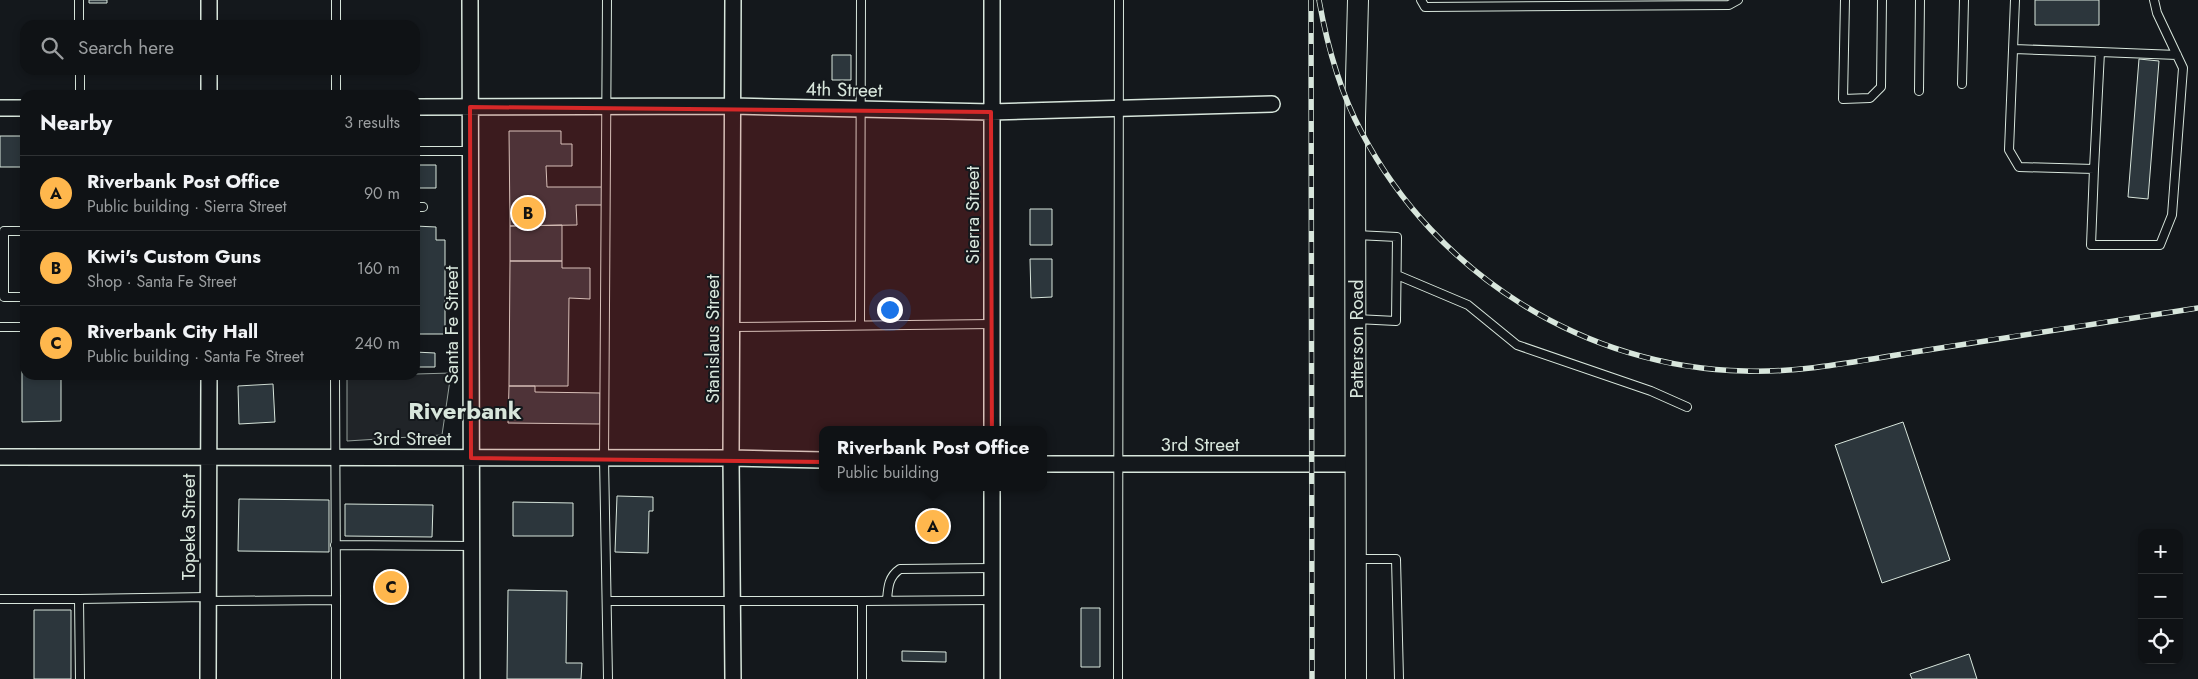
<!DOCTYPE html>
<html lang="en">
<head>
<meta charset="utf-8">
<style>
	body { margin:0; font-family:Jost,sans-serif; background:#181b1e; color:#f1f3f6 }
	.controls { position:absolute; right:15px; bottom:15px; display:grid; overflow:hidden; border-radius:10px; box-shadow:0 2px 8px #0003 }
	.controls button { width:45px; height:45px; display:grid; place-items:center; padding:0; border:0; border-bottom:1px solid #2f3234; background:#0f1215; color:#f1f3f6; font:25px sans-serif }
	.you { position:absolute; left:889px; top:309px; width:18px; height:18px; margin:-12px; border:4px solid #fff; border-radius:50%; background:#1a73e8; box-shadow:0 0 0 8px #1a73e833 }
	.badge { display:grid; place-items:center; width:32px; height:32px; border-radius:50%; background:#ffb74d; color:#111; font-size:16px; font-weight:700 }
	.pin { position:absolute; translate:-50% -50%; border:2px solid #fff; box-shadow:0 1px 5px #0006 }
	.popup { position:absolute; left:819px; top:426px; width:228px; height:65px; box-sizing:border-box; display:grid; place-content:center; border-radius:10px; background:#0f1215; filter:drop-shadow(0 1px 4px #0005); font-size:16px; white-space:nowrap; color:#9b9ea0 }
	.popup b { font-size:19px; color:#f1f3f6 }
	.popup::after { content:''; position:absolute; left:50%; top:100%; margin-left:-10px; border:10px solid transparent; border-top-color:#0f1215 }
	.list { margin:0; padding:0; list-style:none }
	h2 { display:flex; justify-content:space-between; align-items:center; height:65px; margin:0; padding:0 20px; font-size:21px }
	h2 small { font-size:16px; font-weight:400; color:#9b9ea0 }
	.list li { display:grid; grid-template-columns:32px 1fr auto; gap:15px; align-items:center; box-sizing:border-box; height:75px; padding:0 20px; border-top:1px solid #2f3234 }
	.list b { display:block; font-size:19px; white-space:nowrap }
	.list p { margin:0; font-size:16px; white-space:nowrap; color:#9b9ea0 }
	.list em { font-size:16px; font-style:normal; color:#9b9ea0 }
	.icon { flex:none; width:28px; height:28px; fill:none; stroke:currentColor; stroke-width:2; stroke-linecap:round; stroke-linejoin:round }
	.map { position:relative; flex:none; width:2198px; height:679px; overflow:hidden }
	.search { position:absolute; background:#0f1215; box-shadow:0 2px 8px #0003; left:20px; top:20px; width:400px; height:55px; display:flex; align-items:center; gap:12px; box-sizing:border-box; padding:0 18px; border-radius:15px; color:#9b9ea0; font-size:19px }
	.panel { position:absolute; background:#0f1215; box-shadow:0 2px 8px #0003; left:20px; top:90px; width:400px; height:290px; border-radius:15px }
	.map>svg:first-child { display:block }
	.green { fill:#202428; stroke:#939e99 }
	.building { fill:#2c363c; stroke:#d8e6dc }
	.lines { fill:none; stroke-linecap:round; stroke-linejoin:round }
	.service-casing { stroke:#d8e6dc; stroke-width:10 }
	.minor-casing { stroke:#d8e6dc; stroke-width:18 }
	.secondary-casing { stroke:#d8e6dc; stroke-width:22 }
	.service { stroke:#14181c; stroke-width:8 }
	.minor { stroke:#14181c; stroke-width:15 }
	.secondary { stroke:#14181c; stroke-width:20 }
	.rail-casing { stroke:#d8e6dc; stroke-width:5.5 }
	.rail { stroke:#14181c; stroke-width:4; stroke-dasharray:11; stroke-linecap:butt }
	.marked { fill:#d62828; fill-opacity:0.2; stroke:#d62828; stroke-width:4; stroke-linejoin:round }
	.labels { text-anchor:middle; stroke-width:4; stroke-linejoin:round; paint-order:stroke }
	.street-label { font-size:19px; fill:#d8e6dc; stroke:#14181c }
	.district-label { font-size:24px; font-weight:bold; fill:#d8e6dc; stroke:#14181c }
</style>
</head>
<body>
<div class="map">
<svg width="2198" height="679" viewBox="0 0 2198 679">
	<rect width="100%" height="100%" fill="#14181c"/>
	<!-- green -->
	<path class="green" d="M451,373L442,435L347,441V376Z"/>
	<!-- building -->
	<path class="building" d="M89,0H107V3H89Z
		M2035,0H2099V25H2035Z
		M832,55H851V80H832Z
		M2139,59L2159,61L2148,199L2128,197Z
		M509,131H561V144H572V166H546L547,187H602V205H576L577,225L510,226Z
		M0,136H21V167H0Z
		M415,165H436V188H415Z
		M1030,209H1052V245H1030Z
		M562,225V261H510V226Z
		M415,226L436,227V240H445V334H415Z
		M1030,259H1052V297L1031,298Z
		M510,261H562V268H590V299L569,298L568,386H509Z
		M22,330H25V375H61V421L22,422Z
		M415,352L435,353V367H418V371H415Z
		M273,384L275,422L239,424L238,386Z
		M509,386H535V392L600,393V424L508,423Z
		M1903,422L1950,560L1882,583L1835,445Z
		M617,496L653,497V511H649L648,553L615,552Z
		M239,499L329,500V552L238,551Z
		M513,502L573,503V536H513Z
		M345,504L433,505L432,537L345,536Z
		M508,590L567,591L566,663H582L581,679H507Z
		M1081,608H1100V667H1081Z
		M34,610H71V679H34Z
		M902,651L946,652V662L902,661Z
		M1969,654L1977,679H1912L1910,674Z"/>
	<g class="lines">
		<defs>
			<path id="service" d="M79,0V25
				M336,0V25
				M607,0L604,458L608,679
				M1421,0L1425,7L1729,5L1738,0
				M1845,0L1843,99L1870,98L1881,87L1882,0
				M2014,49L2100,52L2094,169L2019,167L2009,150L2015,0
				M2100,52L2177,55
				M80,70V95
				M336,70V95
				M1962,84L1964,0
				M1919,91L1920,0
				M415,151H470
				M2094,169L2091,245H2160L2172,215L2183,68L2157,13L2154,0
				M415,207H423
				M25,231H4V297H25
				M1397,275L1468,305L1517,345L1651,391L1687,407
				M1356,319L1396,321L1397,237L1356,235
				M860,325L861,0
				M0,327H25
				M732,327L992,324
				M335,375L336,600
				M335,545L471,546
				M1356,559H1396L1399,679
				M0,599H79
				M208,601L336,600V679
				M607,601H862V679
				M862,601L992,600
				M887,601C888,588 888,577 900,569L992,568
				M80,679L79,599L208,597
				M1118,679L1119,0"/>
			<path id="minor" d="M209,0V25
				M470,0L472,679
				M733,0L731,458L733,679
				M992,0V430
				M209,70V95
				M415,107L733,106L991,112L1272,104
				M0,108H25
				M0,457L731,458L823,460
				M1043,464H1357
				M992,487V679
				M208,679L209,375"/>
			<path id="secondary" d="M1356,679L1355,118L1358,0"/>
		</defs>
		<!-- service casing -->
		<use href="#service" class="service-casing"/>
		<!-- minor casing -->
		<use href="#minor" class="minor-casing"/>
		<!-- secondary casing -->
		<use href="#secondary" class="secondary-casing"/>
		<!-- service -->
		<use href="#service" class="service"/>
		<!-- minor -->
		<use href="#minor" class="minor"/>
		<!-- secondary -->
		<use href="#secondary" class="secondary"/>
		<defs>
			<path id="rail" d="M1311,0L1312,679
				M1319,0C1327,45 1340,92 1362,133C1436,274 1585,368 1745,371C1804,373 1863,360 1921,351C2014,336 2106,322 2198,308"/>
		</defs>
		<!-- rail casing -->
		<use href="#rail" class="rail-casing"/>
		<!-- rail -->
		<use href="#rail" class="rail"/>
	</g>
	<!-- marked area -->
	<path class="marked" d="M470,107L991,112L992,464L471,458Z"/>
	<g class="labels">
		<!-- street labels -->
		<g class="street-label">
			<text transform="translate(844 89) rotate(1)" y="7">4th Street</text>
			<text transform="translate(972 215) rotate(-90)" y="7">Sierra Street</text>
			<text transform="translate(451 325) rotate(-90)" y="7">Santa Fe Street</text>
			<text transform="translate(712 339) rotate(-90)" y="7">Stanislaus Street</text>
			<text transform="translate(1356 339) rotate(-90)" y="7">Patterson Road</text>
			<text x="412" y="445">3rd Street</text>
			<text x="1200" y="451">3rd Street</text>
			<text transform="translate(188 527) rotate(-90)" y="7">Topeka Street</text>
		</g>
		<!-- district labels -->
		<g class="district-label">
			<text x="465" y="419">Riverbank</text>
		</g>
	</g>
</svg>
<div class="controls">
<button>+</button>
<button>−</button>
<button><svg class="icon" aria-label="locate" viewBox="0 0 24 24"><circle cx="12" cy="12" r="6"/><path d="M12 2v4M12 18v4M2 12h4M18 12h4"/></svg></button>
</div>
<div class="you"></div>
<div class="pin badge" style="left:933px;top:526px">A</div>
<div class="popup"><b>Riverbank Post Office</b>Public building</div>
<div class="pin badge" style="left:528px;top:213px">B</div>
<div class="pin badge" style="left:391px;top:587px">C</div>
<div class="search"><svg class="icon" aria-label="search" viewBox="0 0 24 24"><circle cx="10" cy="10" r="6"/><path d="M15 15l6 6"/></svg>Search here</div>
<section class="panel">
<h2>Nearby<small>3 results</small></h2>
<ul class="list">
<li><span class="badge">A</span><div><b>Riverbank Post Office</b><p>Public building · Sierra Street</p></div><em>90 m</em></li>
<li><span class="badge">B</span><div><b>Kiwi's Custom Guns</b><p>Shop · Santa Fe Street</p></div><em>160 m</em></li>
<li><span class="badge">C</span><div><b>Riverbank City Hall</b><p>Public building · Santa Fe Street</p></div><em>240 m</em></li>
</ul>
</section>
</div>
</body>
</html>
